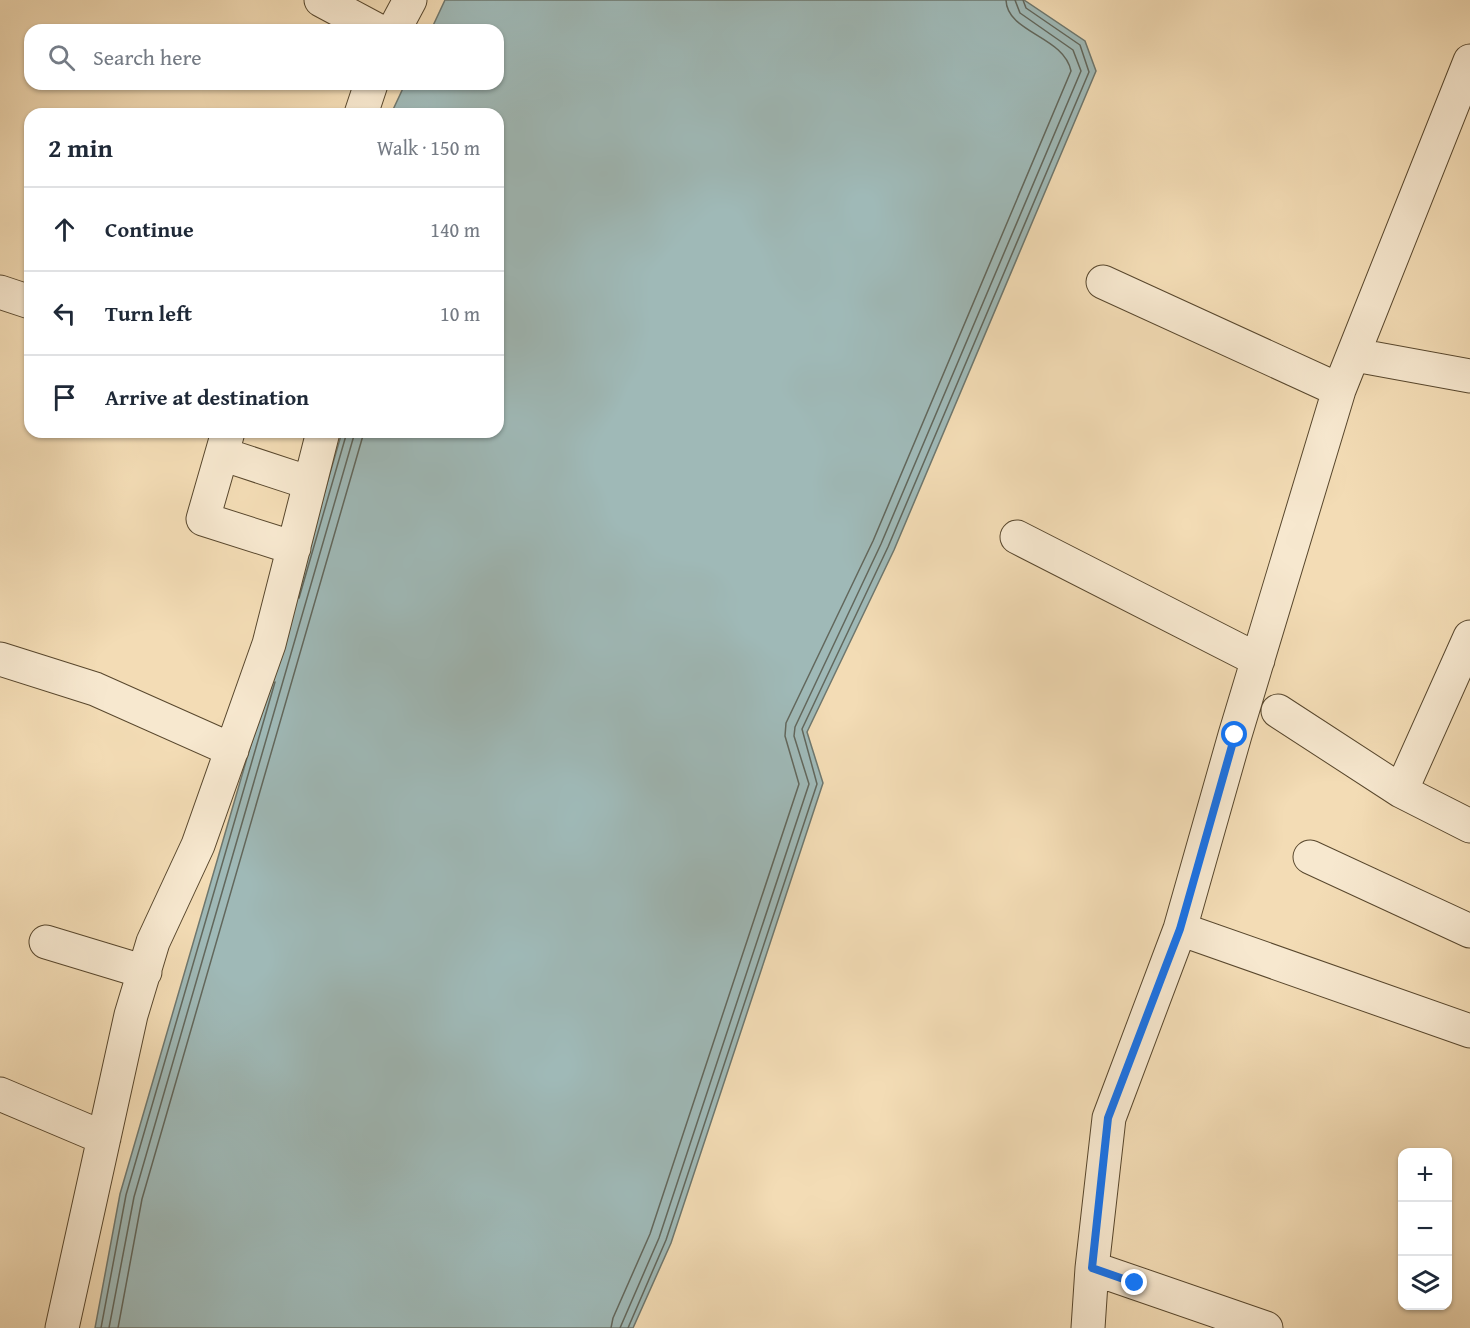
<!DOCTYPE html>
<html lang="en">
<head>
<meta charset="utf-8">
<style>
	body { margin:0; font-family:"Gentium Book Plus",serif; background:#f6f6f7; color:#1f2937 }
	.controls { position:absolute; right:18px; bottom:18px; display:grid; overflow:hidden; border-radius:12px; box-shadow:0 2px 4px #0004 }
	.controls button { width:54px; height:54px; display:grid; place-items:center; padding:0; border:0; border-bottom:2px solid #e0e1e3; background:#fff; color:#1f2937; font:30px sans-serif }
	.stop { position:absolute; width:18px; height:18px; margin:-14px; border:4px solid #1a73e8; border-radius:50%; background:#fff }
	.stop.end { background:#1a73e8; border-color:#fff; box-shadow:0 2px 6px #0008 }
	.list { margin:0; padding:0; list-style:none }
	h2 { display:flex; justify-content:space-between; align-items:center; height:78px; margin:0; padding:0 24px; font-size:26px }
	h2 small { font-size:20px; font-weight:400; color:#747a83 }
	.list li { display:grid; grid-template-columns:39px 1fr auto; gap:18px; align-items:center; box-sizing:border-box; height:84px; padding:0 24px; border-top:2px solid #e0e1e3 }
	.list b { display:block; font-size:22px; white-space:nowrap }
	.list em { font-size:20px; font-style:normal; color:#747a83 }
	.icon { flex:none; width:33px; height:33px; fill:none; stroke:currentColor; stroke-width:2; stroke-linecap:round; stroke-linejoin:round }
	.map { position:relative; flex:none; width:1470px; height:1328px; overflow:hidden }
	.search { position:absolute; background:#fff; box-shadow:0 2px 4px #0004; left:24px; top:24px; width:480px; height:66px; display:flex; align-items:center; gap:15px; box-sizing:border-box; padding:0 21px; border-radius:18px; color:#747a83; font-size:22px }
	.panel { position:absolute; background:#fff; box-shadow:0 2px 4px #0004; left:24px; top:108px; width:480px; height:330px; border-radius:18px }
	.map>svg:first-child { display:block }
	.water { fill:#9fb9b7; stroke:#6e776e; stroke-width:1.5 }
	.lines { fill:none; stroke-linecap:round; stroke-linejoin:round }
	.shore { stroke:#62675c; stroke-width:1.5 }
	.minor-casing { stroke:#58472d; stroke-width:35 }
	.minor { stroke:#f7e8cf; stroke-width:33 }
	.route { stroke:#1a73e8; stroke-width:8 }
</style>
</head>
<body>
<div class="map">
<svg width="1470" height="1328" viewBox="0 0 1470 1328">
	<rect width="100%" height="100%" fill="#f3dcb5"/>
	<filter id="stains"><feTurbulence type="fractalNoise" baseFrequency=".00333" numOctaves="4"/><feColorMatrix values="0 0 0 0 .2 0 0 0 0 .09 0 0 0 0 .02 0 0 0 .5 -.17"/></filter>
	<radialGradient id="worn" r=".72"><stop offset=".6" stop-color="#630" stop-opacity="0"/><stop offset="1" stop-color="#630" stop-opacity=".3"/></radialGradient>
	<!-- water -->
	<path class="water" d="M445,0H1024L1085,41L1096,71L894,550L807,732L823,783L671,1243L633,1328H95L120,1194L342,432H498V114H391L405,84H498V30H431Z"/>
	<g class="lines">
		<!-- shore -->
		<path class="shore" d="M299,598L347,432
			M101,1328L126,1195L275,682
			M109,1328L134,1197L355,432
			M118,1328L142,1199L364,432
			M611,1328L613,1318L650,1234L799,784L785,736L786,723L873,541L1071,71C1064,36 1007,33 1006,0
			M620,1328L659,1238L809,784L794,736L795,727L881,544L1081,71L1073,50L1020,13L1015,0
			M628,1328L666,1240L817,784L802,729L888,547L1089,72L1080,45L1026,8L1023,0"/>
		<defs>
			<path id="minor" d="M321,0L377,30
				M394,30L410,0
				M361,114L371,84
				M1103,282L1339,390
				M0,292L30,302
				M1355,355L1470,376
				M228,432L203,519L294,548
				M222,454L310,483
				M1017,537L1258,660
				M0,659L95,689L232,750
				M1278,711L1401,791L1470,826
				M1401,791L1470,637
				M1310,857L1470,931
				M1180,929L1470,1031
				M46,942L145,972
				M0,1094L104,1138
				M1092,1268L1266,1328
				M62,1328L131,1015L153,942L198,845L269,644L323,432
				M1088,1328L1092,1268L1109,1118L1180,929L1235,735L1339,390L1470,61"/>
		</defs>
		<!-- minor casing -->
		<use href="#minor" class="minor-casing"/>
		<!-- minor -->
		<use href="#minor" class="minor"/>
	</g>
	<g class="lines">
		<!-- route -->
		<path class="route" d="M1135,1283L1092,1268L1108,1118L1180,929L1235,735"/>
	</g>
	<rect width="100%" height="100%" filter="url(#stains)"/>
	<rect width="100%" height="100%" fill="url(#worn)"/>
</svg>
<div class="controls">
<button>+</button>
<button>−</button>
<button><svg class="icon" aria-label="layers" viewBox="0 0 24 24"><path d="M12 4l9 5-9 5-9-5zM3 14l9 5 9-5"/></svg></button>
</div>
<div class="stop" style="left:1235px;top:735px"></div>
<div class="stop end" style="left:1135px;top:1283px"></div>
<div class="search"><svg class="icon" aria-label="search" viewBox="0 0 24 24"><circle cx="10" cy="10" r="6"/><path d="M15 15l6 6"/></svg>Search here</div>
<section class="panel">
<h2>2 min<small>Walk · 150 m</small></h2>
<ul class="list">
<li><svg class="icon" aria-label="ahead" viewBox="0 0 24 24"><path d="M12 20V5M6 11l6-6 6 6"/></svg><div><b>Continue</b></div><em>140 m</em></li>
<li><svg class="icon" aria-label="left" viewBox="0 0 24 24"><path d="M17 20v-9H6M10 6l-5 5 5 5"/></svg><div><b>Turn left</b></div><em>10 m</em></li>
<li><svg class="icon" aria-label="arrive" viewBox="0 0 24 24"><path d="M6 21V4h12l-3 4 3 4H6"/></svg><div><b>Arrive at destination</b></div></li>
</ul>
</section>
</div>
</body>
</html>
